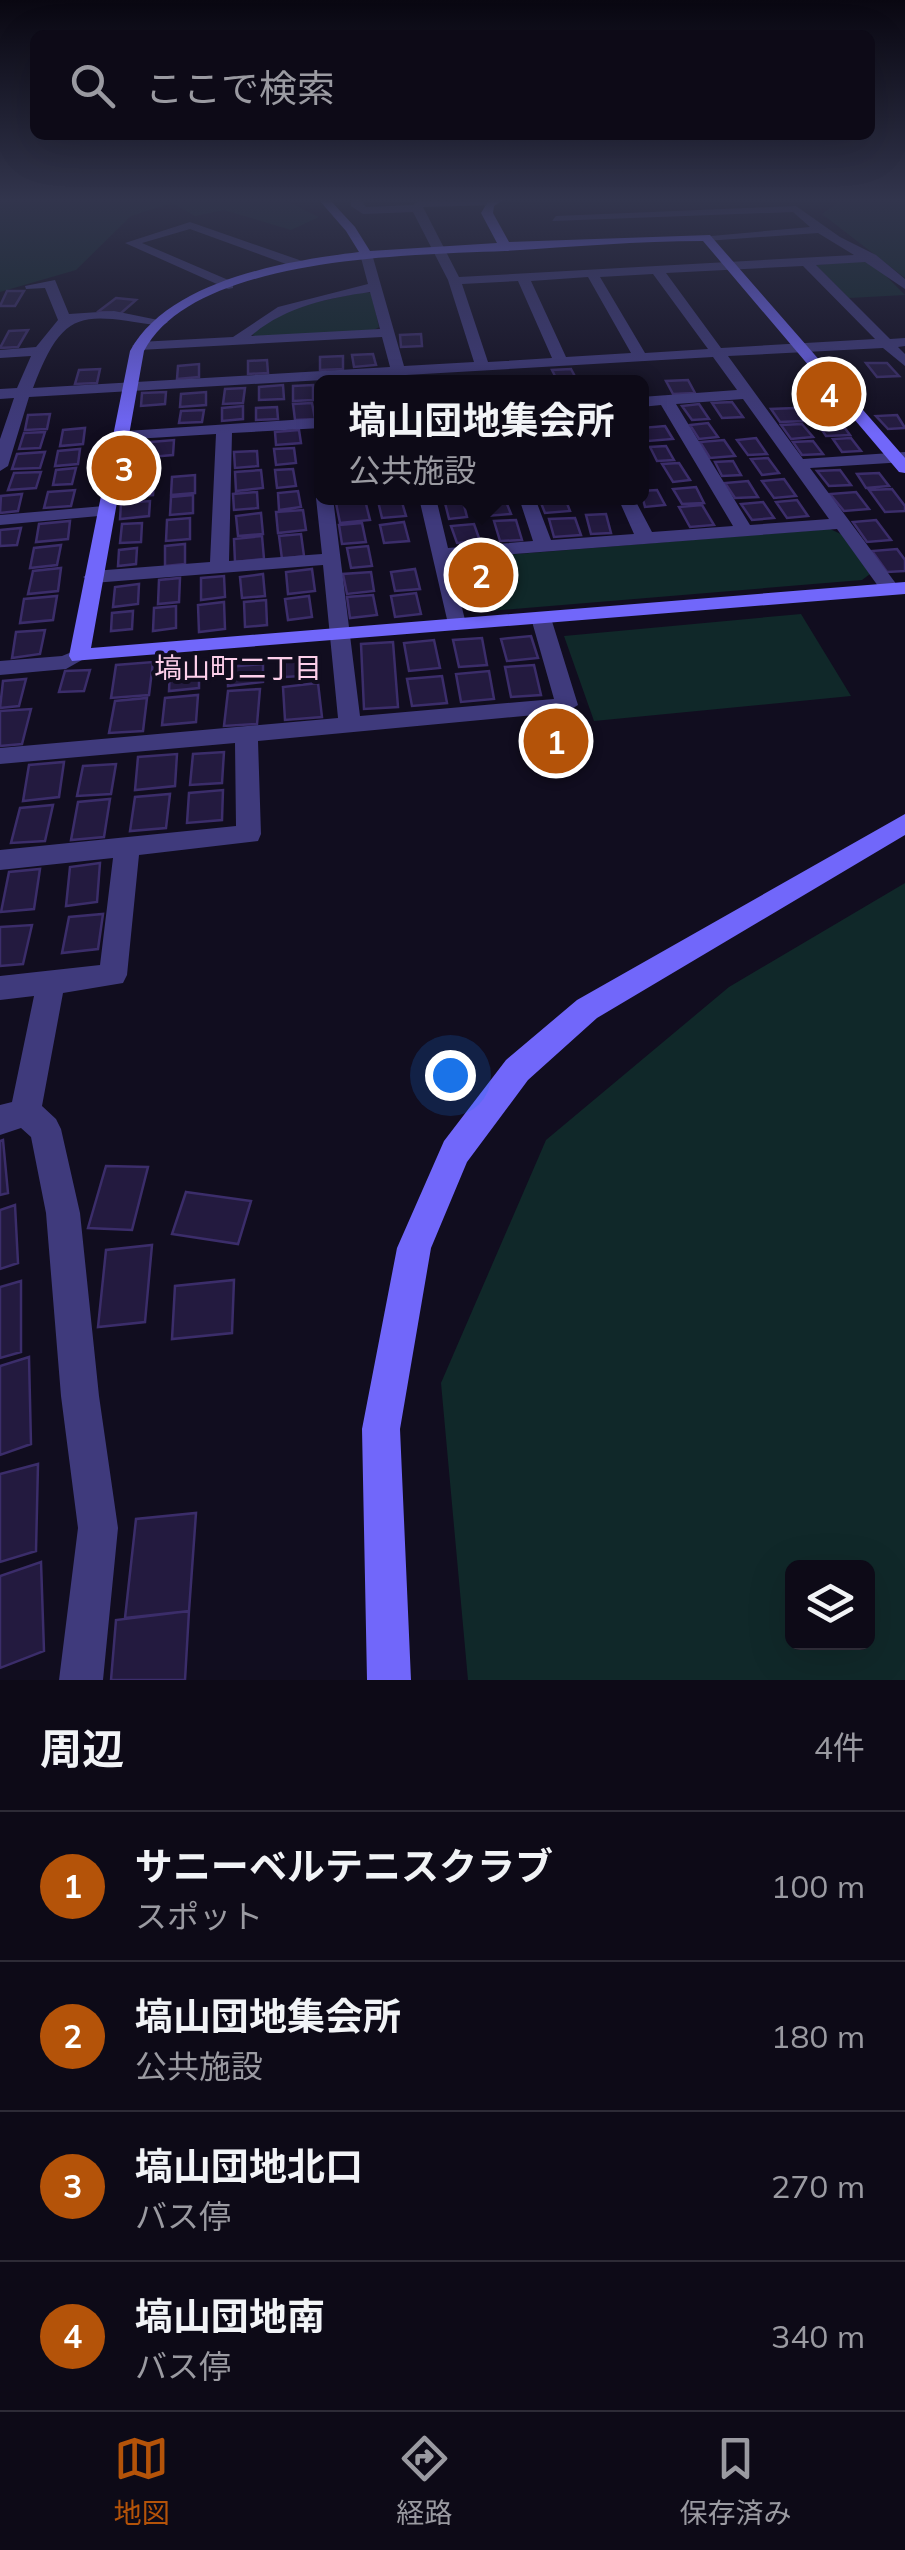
<!DOCTYPE html>
<html lang="ja">
<head>
<meta charset="utf-8">
<style>
	body { margin:0; font-family:Mulish,"Noto Sans JP",sans-serif; background:#161320; color:#f1f3f6 }
	.controls { position:absolute; right:30px; bottom:30px; display:grid; overflow:hidden; border-radius:15px; box-shadow:0 10px 40px #0002 }
	.controls button { width:90px; height:90px; display:grid; place-items:center; padding:0; border:0; border-bottom:2px solid #2d2b36; background:#0d0a17; color:#f1f3f6; font:50px sans-serif }
	.you { position:absolute; left:450px; top:1075px; width:35px; height:35px; margin:-25px; border:8px solid #fff; border-radius:50%; background:#1a73e8; box-shadow:0 0 0 15px #1a73e833 }
	.badge { display:grid; place-items:center; width:65px; height:65px; border-radius:50%; background:#b45309; color:#fff; font-size:32px; font-weight:700 }
	.pin { position:absolute; translate:-50% -50%; border:5px solid #fff; box-shadow:0 2px 10px #0006 }
	.popup { position:absolute; left:314px; top:375px; width:335px; height:130px; box-sizing:border-box; display:grid; place-content:center; border-radius:15px; background:#0d0a17; filter:drop-shadow(0 2px 8px #0005); font-size:32px; white-space:nowrap; color:#9a9aa1 }
	.popup b { font-size:38px; color:#f1f3f6 }
	.popup::after { content:''; position:absolute; left:50%; top:100%; margin-left:-20px; border:20px solid transparent; border-top-color:#0d0a17 }
	.list { margin:0; padding:0; list-style:none }
	h2 { display:flex; justify-content:space-between; align-items:center; height:130px; margin:0; padding:0 40px; font-size:42px }
	h2 small { font-size:32px; font-weight:400; color:#9a9aa1 }
	.list li { display:grid; grid-template-columns:65px 1fr auto; gap:30px; align-items:center; box-sizing:border-box; height:150px; padding:0 40px; border-top:2px solid #2d2b36 }
	.list b { display:block; font-size:38px; white-space:nowrap }
	.list p { margin:0; font-size:32px; white-space:nowrap; color:#9a9aa1 }
	.list em { font-size:32px; font-style:normal; color:#9a9aa1 }
	.icon { flex:none; width:55px; height:55px; fill:none; stroke:currentColor; stroke-width:2; stroke-linecap:round; stroke-linejoin:round }
	.map { position:relative; flex:none; width:905px; height:1680px; overflow:hidden }
	.search { position:absolute; background:#0d0a17; box-shadow:0 10px 40px #0002; left:30px; right:30px; top:30px; height:110px; display:flex; align-items:center; gap:25px; box-sizing:border-box; padding:0 35px; border-radius:15px; color:#9a9aa1; font-size:38px }
	.sheet { height:730px; background:#0d0a17 }
	nav { display:flex; justify-content:space-around; align-items:center; box-sizing:border-box; height:140px; border-top:2px solid #2d2b36; background:#0d0a17; font-size:28px; color:#9a9aa1 }
	nav a { display:grid; justify-items:center; gap:5px }
	nav .on { color:#b45309 }
	.map>svg:first-child { display:block }
	.green { fill:#102829; fill-rule:evenodd }
	.building { fill:#231a3f; stroke:#3b2d6a; stroke-width:2.5 }
	.lines { fill:none; stroke-linecap:round; stroke-linejoin:round }
	.street { fill:#3f3a7c; fill-rule:evenodd }
	.secondary { fill:#7167fa; fill-rule:evenodd }
	.labels { text-anchor:middle; stroke-width:8; stroke-linejoin:round; paint-order:stroke }
	.neighbourhood-label { font-size:28px; fill:#fdcfea; stroke:#110d1f }
</style>
</head>
<body>
<div class="map">
<svg width="905" height="1680" viewBox="0 0 905 1680">
	<rect width="100%" height="100%" fill="#110d1f"/>
	<!-- green -->
	<path class="green" d="M0,200H284L319,217L291,230L224,210L195,216L172,203L131,216L76,270L0,292Z
		M841,200H905V278L822,214Z
		M865,261L875,265L905,295L849,298L816,265Z
		M363,292L371,293L379,327L374,330L254,337L252,332L290,308Z
		M830,529L841,534L870,574L862,580L478,612L469,608L458,565L468,558Z
		M801,614L851,696L594,721L564,636Z
		M905,883V1680H468L441,1383L546,1140L729,987ZM792,1568H868V1642H792Z"/>
	<!-- building -->
	<path class="building" d="M7,291H24L15,306H0Z
		M116,298L136,300L120,314L99,311Z
		M28,330L18,347L0,348L9,331Z
		M421,334L422,346L401,347L400,335Z
		M373,354L376,365L354,367L352,355Z
		M343,356V369L320,370V357Z
		M267,360L268,373L248,374V361Z
		M866,363H887L899,376L877,377Z
		M199,364V377L177,379L178,366Z
		M100,369L97,383L75,384L79,370Z
		M571,369L578,382H558L552,370Z
		M688,380L695,393L673,394L666,381Z
		M283,385L284,399L259,400V387Z
		M313,385V400L293,401V386Z
		M245,388L243,403L223,404L225,389Z
		M166,392L165,404L141,406L142,393Z
		M206,392V405L180,407L181,394Z
		M732,402L743,417L722,418L712,403Z
		M312,403L315,419L295,420L293,404Z
		M819,403L830,417L812,418L802,404Z
		M699,404L709,419L692,420L682,406Z
		M243,406V419L222,421V408Z
		M277,407L278,419L256,420V408Z
		M795,408L804,421L780,422L771,409Z
		M204,410L202,422L179,423L181,411Z
		M50,414L47,429L25,430L28,415Z
		M897,415L905,428L888,429L876,416Z
		M839,420L850,435L826,436L816,421Z
		M708,423L718,437L699,439L690,425Z
		M802,424L813,437L791,439L781,425Z
		M665,426L673,439L648,441L641,428Z
		M85,428L83,444L60,446L63,430Z
		M299,430L301,443L276,445L275,432Z
		M45,432L40,448L19,449L24,433Z
		M756,438L767,454L748,455L737,440Z
		M851,438L861,451L842,452L833,439Z
		M174,440L173,455L150,457L151,442Z
		M724,440L735,456L710,458L700,442Z
		M813,441L823,454L802,455L793,442Z
		M666,446L674,460L657,461L650,447Z
		M294,448L296,463L276,465L274,449Z
		M80,449L78,464L55,466L58,451Z
		M257,451L258,466L235,468L234,452Z
		M45,452L40,468L12,469L17,454Z
		M768,458L779,473L762,475L751,459Z
		M733,461L741,475L722,476L715,462Z
		M679,463L690,480L673,482L662,464Z
		M76,468L72,484L53,485L56,470Z
		M293,469L296,486L277,488L275,470Z
		M261,470L263,488L236,491L235,472Z
		M840,470L851,485L829,486L817,471Z
		M41,472L36,488L8,490L14,473Z
		M879,473L889,486L866,488L857,474Z
		M195,475V493L171,495L172,477Z
		M154,479L153,495L126,497L127,482Z
		M784,479L796,496L774,498L762,481Z
		M748,481L758,497L735,498L725,483Z
		M696,487L704,503L682,504L673,489Z
		M892,489L905,506V511L885,512L869,490Z
		M75,490L71,506L44,508L48,492Z
		M657,490L665,505L645,507L641,491Z
		M298,491L301,507L279,510L278,493Z
		M257,492L258,508L234,510L233,494Z
		M856,492L869,509L844,511L830,494Z
		M22,494L18,511L0,513L1,496Z
		M193,495V513L170,515L171,497Z
		M539,498H565L570,511L545,513Z
		M401,499L406,516L382,518L378,501Z
		M505,499L511,514L487,516L482,501Z
		M365,500L370,520L340,523L336,503Z
		M797,500L808,516L787,518L776,502Z
		M150,501L149,516L120,519L121,503Z
		M463,501L467,517L449,519L445,503Z
		M763,502L774,518L752,520L741,504Z
		M702,505L714,525L690,527L679,507Z
		M303,510L306,530L278,533L276,512Z
		M261,513L263,534L238,536L236,516Z
		M606,514L611,533L591,534L586,515Z
		M190,518V539L166,541L167,520Z
		M575,518L581,535L554,537L549,519Z
		M516,520L522,540L500,541L494,521Z
		M876,520L891,540L867,542L853,522Z
		M70,521L68,539L36,542L39,524Z
		M404,522L409,541L384,543L380,525Z
		M142,523L141,542L120,543L122,524Z
		M362,523L366,542L342,544L339,525Z
		M474,524L480,541L457,543L451,526Z
		M21,528L17,545L0,546V530Z
		M301,534L304,556L282,559L279,536Z
		M262,536L264,559L235,562L234,539Z
		M185,544V564L165,566V546Z
		M61,545L57,565L30,568L34,548Z
		M368,546L372,566L351,568L347,548Z
		M137,548L136,564L118,566L119,550Z
		M897,549L905,560V571L887,572L872,551Z
		M492,561L499,586L470,588L463,563Z
		M61,568L58,591L28,594L33,571Z
		M312,569L315,591L288,594L286,572Z
		M415,569L420,589L395,591L391,572Z
		M371,572L374,591L347,594L343,574Z
		M263,574L265,596L242,598L240,577Z
		M224,576L225,597L201,600V578Z
		M180,578L179,602L158,604L159,580Z
		M139,584L138,604L113,607L115,587Z
		M416,593L421,614L395,617L391,596Z
		M373,595L377,615L350,618L347,597Z
		M57,596L53,620L20,623L24,599Z
		M309,596L312,617L288,620L285,599Z
		M266,600L267,625L245,627L244,602Z
		M224,602L225,629L199,632L198,605Z
		M176,606V628L153,631L154,608Z
		M133,611L132,629L111,631L112,613Z
		M45,630L40,654L12,658L16,632Z
		M531,636L538,658L507,661L501,639Z
		M482,638L487,665L459,667L453,640Z
		M434,640L440,668L409,671L404,643Z
		M393,642L398,707L364,709L361,644Z
		M317,655L318,675L285,677V657Z
		M153,662L149,695L111,698L116,665Z
		M199,664V688L169,691L170,667Z
		M263,664V682L228,686V667Z
		M534,665L541,695L511,697L505,667Z
		M90,670L84,691L59,692L65,671Z
		M489,671L494,699L461,702L456,674Z
		M442,676L447,703L412,706L407,679Z
		M26,679L19,706L0,708L3,681Z
		M318,683L322,717L285,720L283,687Z
		M260,689L257,724L224,726L228,691Z
		M198,695L196,722L162,725L165,698Z
		M147,698L143,731L109,733L115,701Z
		M31,709L22,744L0,746V711Z
		M570,726L577,755L542,757L536,728Z
		M224,752L222,783L190,785L193,754Z
		M177,754L175,786L135,790L138,757Z
		M64,762L59,797L23,801L29,765Z
		M116,764L111,794L77,796L83,766Z
		M223,790L222,820L187,823L189,793Z
		M170,794L166,828L130,831L135,797Z
		M110,799L104,837L71,840L78,802Z
		M53,805L45,841L11,843L20,808Z
		M100,863L97,902L66,906L70,867Z
		M40,869L34,909L1,912L9,872Z
		M103,914L98,949L62,953L69,917Z
		M32,925L23,964L0,966V927Z
		M3,1140L8,1193L0,1195V1141Z
		M106,1166L148,1167L132,1230L88,1228Z
		M186,1192L251,1201L238,1244L172,1234Z
		M15,1205L18,1263L0,1269V1210Z
		M152,1245L145,1322L98,1327L106,1250Z
		M234,1280L232,1333L172,1339L175,1286Z
		M21,1281V1352L0,1358V1287Z
		M29,1357L31,1444L0,1455V1366Z
		M38,1464L36,1551L0,1562V1474Z
		M196,1513L189,1611L125,1618L136,1519Z
		M41,1562L44,1651L0,1668V1576Z
		M189,1611L185,1680H111L116,1620Z"/>
	<g class="lines">
		<!-- street -->
		<path class="street" d="M351,200H361L366,207L413,205L419,201L498,200L494,205L423,207L459,277L854,255L818,233L706,241L700,237L810,227L793,212L552,221L556,216L796,206L840,237L876,255L905,279V289L865,262L816,265L890,339L905,338V346L898,347L905,354V366L883,348L728,356L803,459L905,452V462L810,468L897,585V593H883L837,529L450,559L466,624L463,628H449L419,498H436L448,548L533,541L519,498H535L551,540L634,534L618,498H634L652,532L733,526L661,405L641,407V397L737,390L713,357L406,375L408,382H394L392,376L29,397L8,466L0,471V439L14,398L0,399V389L17,388L31,356L0,358V350L36,347L58,320L45,288L26,289L25,286L55,280L69,314L114,311L168,322L161,326C82,314 64,306 33,388L390,367L382,337L139,350L132,346L139,342L233,337L278,307L368,284L360,254L366,250L372,254L404,366L474,362L448,280L413,212L363,214L351,206ZM803,266L875,339L721,348L666,273ZM653,274L708,349L645,353L600,277ZM588,277L631,353L566,357L531,281ZM518,281L552,358L488,362L462,284ZM370,292L380,329L251,336C284,307 328,298 370,292ZM743,399L829,519L750,525L676,404Z
			M190,222L305,262L307,265L297,268L190,229L142,243L233,282V288L228,289L125,243Z
			M321,418V428L232,433L229,561L322,554L316,498L321,494V498H333L360,716L554,699L531,618L541,612L551,618L578,705L567,712L258,741L261,834L258,841L139,855L127,975L123,983L63,993L42,1106L56,1119L61,1129L80,1213L99,1396L118,1528L103,1680H59L78,1528L61,1396L46,1213L31,1137L21,1128L0,1135V1105L12,1102L34,996L0,1000V976L100,965L113,858L0,870V850L236,826L235,743L0,764V748L338,718L323,565L93,583L83,577L93,571L210,562L216,434L118,440L110,435L112,432Z
			M104,506L113,511L110,515L0,525V515Z
			M79,649L89,656L66,669L0,675V661L62,656Z"/>
		<!-- secondary -->
		<path class="secondary" d="M319,200H330L355,227L370,251L497,243L481,213L489,200H503L494,206L493,213L509,242L710,235L905,458V473L899,472L703,241C637,241 571,247 505,251C412,255 194,256 144,351L91,648L905,582V594L72,661L69,656L130,351C169,280 286,261 359,252L346,231Z
			M905,814V835L597,1018L528,1080L467,1162L431,1248L400,1429L411,1680H367L362,1429L397,1248L444,1141L506,1060L577,1000Z"/>
	</g>
	<!-- sky -->
	<linearGradient id="sky" x2="0" y2="1"><stop stop-color="#090711"/><stop offset="0.46" stop-color="#32354d"/><stop offset="1" stop-color="#32354d" stop-opacity="0"/></linearGradient>
	<rect width="905" height="435" fill="url(#sky)"/>
	<g class="labels">
		<!-- neighbourhood labels -->
		<g class="neighbourhood-label">
			<text x="238" y="678">塙山町二丁目</text>
		</g>
	</g>
</svg>
<div class="controls">
<button><svg class="icon" aria-label="layers" viewBox="0 0 24 24"><path d="M12 4l9 5-9 5-9-5zM3 14l9 5 9-5"/></svg></button>
</div>
<div class="you"></div>
<div class="pin badge" style="left:556px;top:741px">1</div>
<div class="pin badge" style="left:481px;top:575px">2</div>
<div class="popup"><b>塙山団地集会所</b>公共施設</div>
<div class="pin badge" style="left:124px;top:468px">3</div>
<div class="pin badge" style="left:829px;top:394px">4</div>
<div class="search"><svg class="icon" aria-label="search" viewBox="0 0 24 24"><circle cx="10" cy="10" r="6"/><path d="M15 15l6 6"/></svg>ここで検索</div>
</div>
<section class="sheet">
<h2>周辺<small>4件</small></h2>
<ul class="list">
<li><span class="badge">1</span><div><b>サニーベルテニスクラブ</b><p>スポット</p></div><em>100 m</em></li>
<li><span class="badge">2</span><div><b>塙山団地集会所</b><p>公共施設</p></div><em>180 m</em></li>
<li><span class="badge">3</span><div><b>塙山団地北口</b><p>バス停</p></div><em>270 m</em></li>
<li><span class="badge">4</span><div><b>塙山団地南</b><p>バス停</p></div><em>340 m</em></li>
</ul>
</section>
<nav>
<a class="on"><svg class="icon" aria-label="map" viewBox="0 0 24 24"><path d="M3 6l6-2 6 2 6-2v14l-6 2-6-2-6 2zM9 4v14M15 6v14"/></svg>地図</a>
<a><svg class="icon" aria-label="directions" viewBox="0 0 24 24"><path d="M12 3l9 9-9 9-9-9zM9 14v-3h6M13 9l2 2-2 2"/></svg>経路</a>
<a><svg class="icon" aria-label="saved" viewBox="0 0 24 24"><path d="M7 4h10v16l-5-4-5 4z"/></svg>保存済み</a>
</nav>
</body>
</html>
